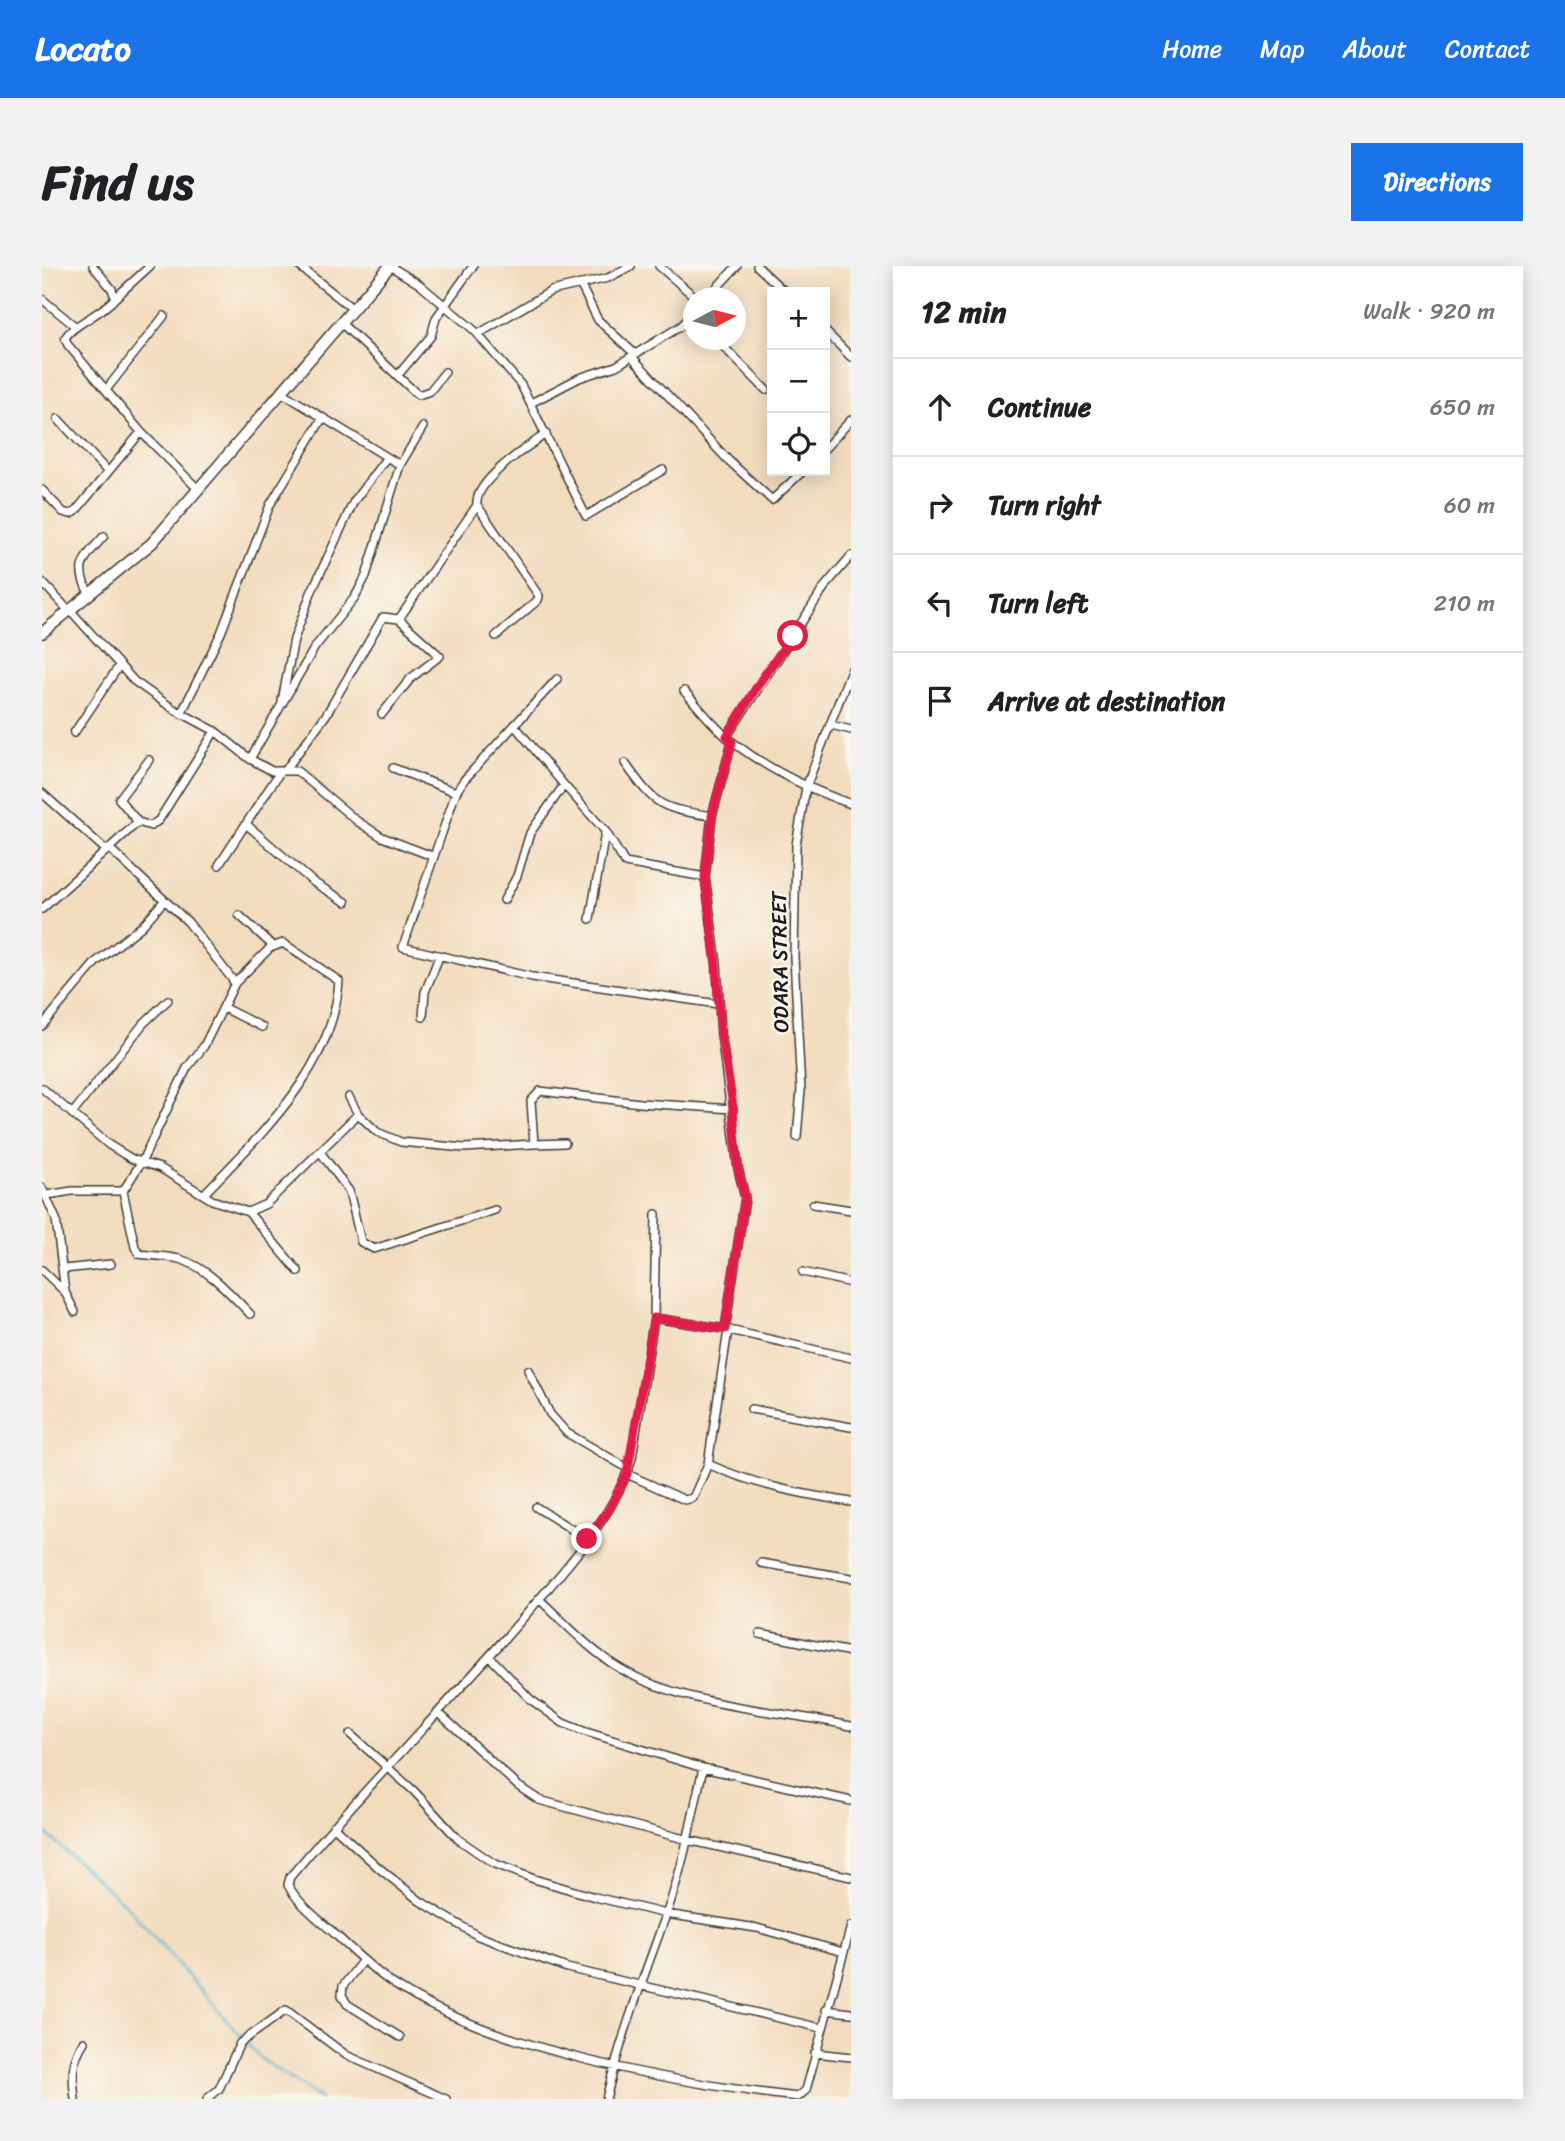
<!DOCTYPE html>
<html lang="en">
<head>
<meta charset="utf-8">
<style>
	body { margin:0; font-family:Sriracha,sans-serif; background:#f2f2f2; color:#202124 }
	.controls { position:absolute; right:21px; top:21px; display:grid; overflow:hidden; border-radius:0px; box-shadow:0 4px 18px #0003 }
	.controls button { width:63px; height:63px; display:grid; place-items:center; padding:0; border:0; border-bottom:2px solid #e0e0e0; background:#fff; color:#202124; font:35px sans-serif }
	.compass { position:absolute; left:641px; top:21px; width:63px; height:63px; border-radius:50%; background:#fff; box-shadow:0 4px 18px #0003; rotate:83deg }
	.stop { position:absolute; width:21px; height:21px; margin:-16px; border:5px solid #e11d48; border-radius:50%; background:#fff }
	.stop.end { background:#e11d48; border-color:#fff; box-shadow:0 2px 7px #0008 }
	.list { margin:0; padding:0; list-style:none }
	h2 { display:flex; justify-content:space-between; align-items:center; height:91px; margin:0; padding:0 28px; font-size:30px }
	h2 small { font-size:23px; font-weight:400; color:#757577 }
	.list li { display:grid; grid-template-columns:46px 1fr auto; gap:21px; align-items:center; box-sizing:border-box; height:98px; padding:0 28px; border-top:2px solid #e0e0e0 }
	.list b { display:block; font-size:26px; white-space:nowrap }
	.list em { font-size:23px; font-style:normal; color:#757577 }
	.icon { flex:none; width:38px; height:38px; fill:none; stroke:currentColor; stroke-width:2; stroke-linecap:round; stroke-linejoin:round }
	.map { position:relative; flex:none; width:809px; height:1833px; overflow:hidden; border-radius:0px }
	header { display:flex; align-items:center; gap:42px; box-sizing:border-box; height:98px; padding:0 35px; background:#1a73e8; color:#fff }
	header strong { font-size:33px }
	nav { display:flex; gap:38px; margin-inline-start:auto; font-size:24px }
	.intro { display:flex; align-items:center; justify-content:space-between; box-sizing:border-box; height:168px; padding:0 42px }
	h1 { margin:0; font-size:49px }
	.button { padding:18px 32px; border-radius:0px; background:#1a73e8; color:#fff; font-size:24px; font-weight:700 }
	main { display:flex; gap:42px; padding:0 42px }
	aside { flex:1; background:#fff; border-radius:0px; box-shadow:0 4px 18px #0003 }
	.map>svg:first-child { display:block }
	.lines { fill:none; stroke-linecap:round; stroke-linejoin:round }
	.stream { stroke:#4eb3cd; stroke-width:2.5 }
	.street-casing { stroke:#3c3934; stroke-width:10 }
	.secondary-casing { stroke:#3c3934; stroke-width:13 }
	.street { stroke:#fff; stroke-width:7 }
	.secondary { stroke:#fff; stroke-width:10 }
	.route { stroke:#e11d48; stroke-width:9 }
	.labels { text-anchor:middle; stroke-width:5; stroke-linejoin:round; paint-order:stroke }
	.street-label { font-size:21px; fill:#1c1c1c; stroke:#fbf7ec }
</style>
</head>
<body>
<header>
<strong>Locato</strong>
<nav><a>Home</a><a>Map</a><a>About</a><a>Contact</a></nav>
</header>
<div class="intro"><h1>Find us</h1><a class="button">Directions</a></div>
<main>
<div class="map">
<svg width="809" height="1833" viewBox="0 0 809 1833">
	<rect width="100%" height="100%" fill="#fbf7ec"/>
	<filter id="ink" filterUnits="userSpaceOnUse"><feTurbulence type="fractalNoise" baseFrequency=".0143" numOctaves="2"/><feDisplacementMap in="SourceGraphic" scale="14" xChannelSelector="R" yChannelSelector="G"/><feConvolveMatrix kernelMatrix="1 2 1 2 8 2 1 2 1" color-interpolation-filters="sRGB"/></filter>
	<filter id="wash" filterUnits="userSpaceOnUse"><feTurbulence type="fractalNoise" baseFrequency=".00686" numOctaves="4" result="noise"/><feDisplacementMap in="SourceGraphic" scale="28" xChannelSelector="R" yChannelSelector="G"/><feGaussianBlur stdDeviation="1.57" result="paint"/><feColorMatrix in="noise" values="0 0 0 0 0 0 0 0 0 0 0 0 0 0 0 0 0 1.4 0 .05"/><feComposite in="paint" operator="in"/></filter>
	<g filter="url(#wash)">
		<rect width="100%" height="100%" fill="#f3dcbe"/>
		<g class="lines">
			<!-- stream -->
			<path class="stream" d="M0,1564L83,1638L219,1793L279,1833"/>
		</g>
	</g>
	<g filter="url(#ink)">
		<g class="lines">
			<defs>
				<path id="street" d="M51,0L70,23L73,32C59,49 32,57 23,72L26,79L99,166L157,224
					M257,0L311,43
					M348,0L377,18L432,64L479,119L544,250L621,204
					M617,0L654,32
					M715,0L743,26
					M538,18L556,54L593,88
					M73,32L108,0
					M665,32L695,0
					M0,33L34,61
					M299,57L376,129L388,125L403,106
					M783,65L809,91
					M436,68L509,25L566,12L589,0
					M675,74L724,124
					M590,91L686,194L730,234L761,205
					M356,109L389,70L394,52L431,0
					M64,124L122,50
					M239,126L358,199
					M489,137L537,112L574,100L639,60L652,47
					M16,153L65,205
					M783,182L809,154
					M0,224L21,246L28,248L33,246L99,166
					M0,316L27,345
					M48,329C31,300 42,293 62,270
					M28,344L92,415L130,442L173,465L208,493L230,505H255L315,555L340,571L390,590
					M454,370L496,334L497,330L435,239C432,215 485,181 504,168
					M515,413L422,514L414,526L361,681L490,711L676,738
					M642,425C658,442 673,463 692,477C727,504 767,523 809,538
					M240,435L252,373L269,327L312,235L345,191
					M139,448L179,367L228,239L280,153
					M340,448L369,412L398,390L357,353
					M789,459L809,464
					M473,460L522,519
					M32,467L77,400
					M685,470L784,319L809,290
					M208,493L273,381L313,331L324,310L358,199L381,161
					M583,497C614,541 618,542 670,550
					M351,502L414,526
					M244,503L284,449L341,351L357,353L435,239
					M0,527L65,585
					M96,556L77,533L107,494
					M204,558L271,616L304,636
					M68,583L146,656L193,717
					M177,599L238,506
					M462,634L475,610L488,567L522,519L564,566L583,597L663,611
					M0,643L96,556L109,560L117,554L173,465
					M197,649L231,680
					M548,653L563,567
					M182,742L220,761
					M381,751L383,726L397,691
					M0,760L54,696L100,660L122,635
					M0,822L67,879L90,893L118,902L170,934L206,946L224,938L316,848L307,831
					M30,848L101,758L126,734
					M316,848L335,866L359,876L422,882L492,878L489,835L498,825L598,837L691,843
					M755,871L759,824L752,691L754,579L764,521L809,404
					M492,878L523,877
					M279,887L307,925L319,976L332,983L453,944
					M0,922L14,953L23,1026
					M81,925L93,981L97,988C110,990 124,990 137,993C164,1000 189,1028 208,1048
					M5,929L30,925H81L100,895L145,802L162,780L193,717L228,682L241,677L297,715C291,803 219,868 162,928
					M771,938L809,944
					M206,946L256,1005
					M614,948L612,1052L590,1192C572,1251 526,1299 487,1345C409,1436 325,1519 248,1611L246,1619C256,1638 278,1654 294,1669C312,1686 330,1703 350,1717C450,1784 637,1818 756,1831L764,1824L809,1660
					M22,1003L69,998
					M0,1004L23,1026L33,1046
					M761,1006L809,1017
					M612,1052L683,1063L809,1092
					M683,1063L703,932L696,902L679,768L675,698L663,611L670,550L690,476
					M486,1104L508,1148L525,1167L587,1203
					M709,1143L809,1161
					M666,1198C712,1219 759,1228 809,1236
					M585,1208L643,1234L651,1232L666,1198L686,1064
					M494,1241L545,1273
					M719,1297L809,1312
					M497,1333C523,1357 548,1385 579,1403C643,1441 737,1444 809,1460
					M718,1368L809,1386
					M448,1391L488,1433L521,1457L541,1465L661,1502L809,1535
					M397,1447L476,1520L497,1534L646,1574L809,1611
					M308,1468L372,1525L416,1573L451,1597L492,1613L553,1631L624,1648L715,1662L801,1686
					M291,1560L337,1602L378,1635L436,1670L525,1702L779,1762
					M321,1694L301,1720L300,1729L305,1738L358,1771
					M784,1744L809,1747
					M773,1787L809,1791
					M33,1833C30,1810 29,1796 42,1776
					M165,1833L177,1823L198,1777L244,1744L304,1789L404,1833
					M564,1833C579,1770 602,1710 624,1649C641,1601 650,1552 661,1502"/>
				<path id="secondary" d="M0,367L110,277L348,0"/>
			</defs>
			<!-- street casing -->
			<use href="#street" class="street-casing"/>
			<!-- secondary casing -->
			<use href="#secondary" class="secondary-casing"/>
			<!-- street -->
			<use href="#street" class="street"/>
			<!-- secondary -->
			<use href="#secondary" class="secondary"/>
		</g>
	</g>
	<g class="lines" filter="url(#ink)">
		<!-- route -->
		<path class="route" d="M545,1273L567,1244L585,1208L612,1052L683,1063L703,932L696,902L690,833L679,768L674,698L663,611L670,550L690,476L685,470L719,414L751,370"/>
	</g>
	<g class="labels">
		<!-- street labels -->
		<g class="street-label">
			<text transform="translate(738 696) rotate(-91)" y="7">ODARA STREET</text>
		</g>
	</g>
</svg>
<div class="controls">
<button>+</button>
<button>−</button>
<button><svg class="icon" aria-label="locate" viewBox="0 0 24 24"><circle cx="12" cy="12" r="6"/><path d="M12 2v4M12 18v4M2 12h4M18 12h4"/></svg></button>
</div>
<svg class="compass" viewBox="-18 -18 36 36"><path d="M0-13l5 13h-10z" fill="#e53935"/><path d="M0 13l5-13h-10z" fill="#757577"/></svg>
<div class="stop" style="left:751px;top:370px"></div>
<div class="stop end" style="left:545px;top:1273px"></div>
</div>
<aside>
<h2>12 min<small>Walk · 920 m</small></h2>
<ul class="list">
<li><svg class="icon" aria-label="ahead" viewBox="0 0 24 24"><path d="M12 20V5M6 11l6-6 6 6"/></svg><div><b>Continue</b></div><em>650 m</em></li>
<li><svg class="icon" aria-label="right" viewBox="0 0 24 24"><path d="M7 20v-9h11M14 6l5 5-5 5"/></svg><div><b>Turn right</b></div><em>60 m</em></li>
<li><svg class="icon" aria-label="left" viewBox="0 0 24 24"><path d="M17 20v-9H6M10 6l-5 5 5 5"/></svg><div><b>Turn left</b></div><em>210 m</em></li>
<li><svg class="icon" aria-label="arrive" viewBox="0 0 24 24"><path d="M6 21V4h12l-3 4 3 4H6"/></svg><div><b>Arrive at destination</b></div></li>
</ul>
</aside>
</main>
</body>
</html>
